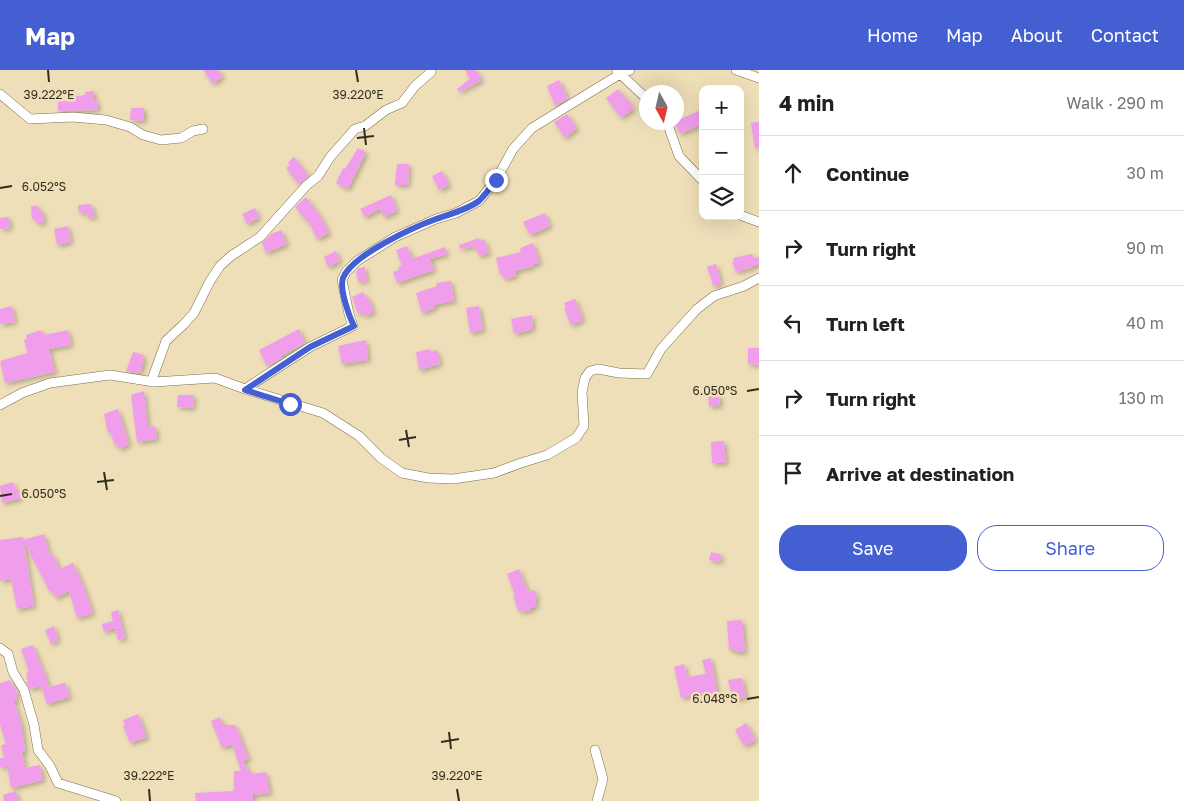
<!DOCTYPE html>
<html lang="en">
<head>
<meta charset="utf-8">
<style>
	body { margin:0; font-family:"Golos Text",sans-serif; background:#f6f6f6; color:#202124 }
	.controls { position:absolute; right:15px; top:15px; display:grid; overflow:hidden; border-radius:10px; box-shadow:0 5px 20px #0002 }
	.controls button { width:45px; height:45px; display:grid; place-items:center; padding:0; border:0; border-bottom:1px solid #e0e0e0; background:#fff; color:#202124; font:25px sans-serif }
	.compass { position:absolute; left:639px; top:15px; width:45px; height:45px; border-radius:50%; background:#fff; box-shadow:0 5px 20px #0002; rotate:172deg }
	.stop { position:absolute; width:15px; height:15px; margin:-11px; border:4px solid #435fd2; border-radius:50%; background:#fff }
	.stop.end { background:#435fd2; border-color:#fff; box-shadow:0 1px 5px #0008 }
	.list { margin:0; padding:0; list-style:none }
	h2 { display:flex; justify-content:space-between; align-items:center; height:65px; margin:0; padding:0 20px; font-size:21px }
	h2 small { font-size:16px; font-weight:400; color:#757577 }
	.list li { display:grid; grid-template-columns:32px 1fr auto; gap:15px; align-items:center; box-sizing:border-box; height:75px; padding:0 20px; border-top:1px solid #e0e0e0 }
	.list b { display:block; font-size:19px; white-space:nowrap }
	.list em { font-size:16px; font-style:normal; color:#757577 }
	.actions { display:flex; gap:10px; padding:15px 20px }
	.actions a { flex:1; padding:11px 0; border:1px solid #435fd2; border-radius:20px; text-align:center; font-size:18px; color:#435fd2 }
	.actions .main { background:#435fd2; color:#fff }
	.icon { flex:none; width:28px; height:28px; fill:none; stroke:currentColor; stroke-width:2; stroke-linecap:round; stroke-linejoin:round }
	.map { position:relative; flex:none; width:759px; height:731px; overflow:hidden }
	header { display:flex; align-items:center; gap:30px; box-sizing:border-box; height:70px; padding:0 25px; background:#435fd2; color:#fff }
	header strong { font-size:24px }
	nav { display:flex; gap:28px; margin-inline-start:auto; font-size:18px }
	main { display:flex }
	aside { flex:1; background:#fff }
	.map>svg:first-child { display:block }
	.building { fill:#f09eeb; filter:url(#shadow) }
	.lines { fill:none; stroke-linecap:round; stroke-linejoin:round }
	.street-casing { stroke:#7b6e4b; stroke-width:10 }
	.street { stroke:#fff; stroke-width:9 }
	.route { stroke:#435fd2; stroke-width:6 }
	.ticks { fill:none; stroke:#332d1e; stroke-width:2 }
	.ticks-label { font-size:12px; text-anchor:middle; fill:#332d1e; stroke:#efdfb9; stroke-width:5; stroke-linejoin:round; paint-order:stroke }
</style>
</head>
<body>
<header>
<strong>Map</strong>
<nav><a>Home</a><a>Map</a><a>About</a><a>Contact</a></nav>
</header>
<main>
<div class="map">
<svg width="759" height="731" viewBox="0 0 759 731">
	<defs>
		<filter id="shadow"><feDropShadow dx="2.5" dy="2.5" stdDeviation="2.5" flood-color="#0004"/></filter>
	</defs>
	<rect width="100%" height="100%" fill="#efdfb9"/>
	<!-- building -->
	<path class="building" d="M203,0H218L223,6L213,14Z
		M465,0H476L482,10L459,22L457,19L470,9Z
		M559,10L568,28L555,36L547,16Z
		M618,19L634,38L621,48L606,28Z
		M94,21V30H97L98,40L58,41V31H67V28L85,25V22Z
		M131,38H144V51L130,50Z
		M703,39V54L680,64L674,52Z
		M567,44L577,58L565,68L554,52Z
		M759,52V78H755L751,53Z
		M358,78L366,82L348,119L336,113L343,98L345,99Z
		M294,87L309,106L299,115L286,98L290,95L288,92Z
		M397,94H409L408,115H395Z
		M442,101L449,115L439,120L432,106Z
		M391,125L397,141L384,147L380,139L365,147L360,139Z
		M306,127L321,147L329,163L317,169L309,152L308,153L295,137Z
		M91,134L95,147L88,148L86,142L79,143L78,135Z
		M31,136H38L39,141H43L44,153H37L36,149H32Z
		M255,138L259,148L247,154L242,144Z
		M545,143L550,156L530,165L523,152Z
		M9,147L10,158L0,159V148Z
		M68,156L71,172L57,175L54,159Z
		M281,160L287,174L266,183L262,173L271,164Z
		M479,168L480,171L484,169L489,183L479,186L475,176L460,179L459,175Z
		M533,173L540,193L534,194V196L515,201L516,206L504,209L503,205L500,204L496,188L521,182L520,178Z
		M407,176L412,189L445,177L447,184L430,189L434,200L397,213L393,202L399,200L398,197L402,196L396,180Z
		M336,181L340,191L328,197L324,187Z
		M752,184L754,188L759,187V194L753,196V197L736,202L732,192L734,191L733,188Z
		M716,194L721,214L713,216L710,203L709,204L707,197Z
		M365,197L367,211L358,212L356,201L359,198Z
		M451,211L454,231L434,235L435,238L422,243L416,223L437,216L436,213Z
		M363,222L366,228L368,227L374,242L365,246L363,242L358,244L352,227Z
		M575,229L583,250L571,255L564,239L566,238L564,233Z
		M12,236L15,252L0,254V239Z
		M479,236L483,260L470,263L466,238Z
		M532,245L533,259L514,264L511,249Z
		M299,259L305,273L281,286L282,288L267,296L259,280Z
		M41,260V263L44,262L45,265L68,260L71,275L49,279L55,302L5,313L0,291L28,283L24,270L27,269L26,265Z
		M366,270L368,290L342,294L338,276Z
		M748,278H759V295L748,294Z
		M430,279L431,282L437,280L440,294L419,300L416,282Z
		M133,282L144,285L142,291H144L140,303L126,301Z
		M144,321L148,357L155,356L157,369L137,372L131,325Z
		M708,324H719L720,336H709Z
		M178,325H194L193,338L177,337Z
		M118,339L129,374L119,379L117,374L115,375L110,362L108,363L104,344Z
		M724,371L726,393H712L711,372Z
		M13,412L15,418L18,420L21,428L2,433L0,416Z
		M44,464L50,486L54,485L59,499L73,493L84,517L93,543L77,548L69,521L56,528L52,521L50,522L24,472L34,536L17,539L11,509L0,511V470L23,467V470Z
		M711,482L722,485L720,492L709,490Z
		M519,499L528,522L535,520L537,530H535L537,536L531,538V540L522,542V540L518,541L513,525H515L507,504Z
		M118,540L125,568L118,570L115,558L104,562L102,554L113,551L111,542Z
		M742,550L745,582H735V580H729L727,551Z
		M54,556L58,570L51,574L45,560Z
		M33,575L42,598H43L49,617L65,613L70,627L47,634L41,616L30,619L26,612L28,611L26,603L29,602L21,579Z
		M711,588L718,626L704,627L703,623L681,628L674,597L684,594L687,607L706,604L702,590Z
		M742,608L746,627L733,630L728,610Z
		M10,610L18,623L16,624L17,630L14,631L22,657L25,682H22L25,698L40,695L43,710L11,718L7,696L0,698V688H4L1,675L6,674L0,655V613Z
		M138,644L147,667L130,673L123,656L125,655L123,650Z
		M220,647L223,655H235L249,689L243,691L249,702H252V704L266,702L270,723L253,725V731H196L195,723L234,721V701H241L232,674L222,678L211,651Z
		M746,653L756,670L744,676L735,660Z
		M16,721L18,731H4L3,725Z"/>
	<g class="lines">
		<defs>
			<path id="street" d="M736,0L759,8
				M617,1L646,28
				M0,24L30,49L73,47L106,50L130,57L143,65L161,70L181,68L193,61L203,59
				M667,52L679,86L703,111
				M740,145L759,152
				M151,312L166,271L184,254L194,243L210,211L220,196L231,186L260,167L306,116L318,106L331,86L355,59L365,56L386,40L402,33L415,16L431,2L430,0
				M245,319L310,277L353,256L349,244L342,210L346,202L357,191L395,167L436,149L456,143L479,131L496,110L513,79L532,58L620,4L630,0
				M0,335L22,323L50,313L110,305L154,312L215,308L245,319L323,343L359,366L381,388L402,403L428,408L453,409L494,403L521,393L547,385L576,368L584,356L582,322L585,308L590,301L598,299L619,303L647,304L661,279L697,239L714,226L744,216L759,208
				M0,578L8,584L13,602L24,620L34,655L38,680L50,696L58,713L116,731
				M595,680L603,709L597,731"/>
		</defs>
		<!-- street casing -->
		<use href="#street" class="street-casing"/>
		<!-- street -->
		<use href="#street" class="street"/>
	</g>
	<g class="lines">
		<!-- route -->
		<path class="route" d="M290,334L245,320L310,277L354,256C349,246 339,218 343,208C352,185 414,157 436,149C450,144 467,140 479,131C485,125 491,117 496,110"/>
	</g>
	<!-- ticks -->
	<path class="ticks" d="M48,0L49,12M356,0L358,12M364,58L366,75M357,68L374,66M0,118L12,116M747,321L759,319M406,360L409,377M399,370L416,367M104,402L107,420M97,412L114,410M0,426L12,424M747,629L759,627M449,662L451,679M441,672L459,669M149,719L150,731M457,719L459,731"/>
	<g class="ticks-label">
		<text x="49" y="29">39.222°E</text>
		<text x="358" y="29">39.220°E</text>
		<text x="44" y="121">6.052°S</text>
		<text x="715" y="325">6.050°S</text>
		<text x="44" y="428">6.050°S</text>
		<text x="715" y="633">6.048°S</text>
		<text x="149" y="710">39.222°E</text>
		<text x="457" y="710">39.220°E</text>
	</g>
</svg>
<div class="controls">
<button>+</button>
<button>−</button>
<button><svg class="icon" aria-label="layers" viewBox="0 0 24 24"><path d="M12 4l9 5-9 5-9-5zM3 14l9 5 9-5"/></svg></button>
</div>
<svg class="compass" viewBox="-18 -18 36 36"><path d="M0-13l5 13h-10z" fill="#e53935"/><path d="M0 13l5-13h-10z" fill="#757577"/></svg>
<div class="stop" style="left:290px;top:334px"></div>
<div class="stop end" style="left:496px;top:110px"></div>
</div>
<aside>
<h2>4 min<small>Walk · 290 m</small></h2>
<ul class="list">
<li><svg class="icon" aria-label="ahead" viewBox="0 0 24 24"><path d="M12 20V5M6 11l6-6 6 6"/></svg><div><b>Continue</b></div><em>30 m</em></li>
<li><svg class="icon" aria-label="right" viewBox="0 0 24 24"><path d="M7 20v-9h11M14 6l5 5-5 5"/></svg><div><b>Turn right</b></div><em>90 m</em></li>
<li><svg class="icon" aria-label="left" viewBox="0 0 24 24"><path d="M17 20v-9H6M10 6l-5 5 5 5"/></svg><div><b>Turn left</b></div><em>40 m</em></li>
<li><svg class="icon" aria-label="right" viewBox="0 0 24 24"><path d="M7 20v-9h11M14 6l5 5-5 5"/></svg><div><b>Turn right</b></div><em>130 m</em></li>
<li><svg class="icon" aria-label="arrive" viewBox="0 0 24 24"><path d="M6 21V4h12l-3 4 3 4H6"/></svg><div><b>Arrive at destination</b></div></li>
</ul>
<div class="actions"><a class="main">Save</a><a>Share</a></div>
</aside>
</main>
</body>
</html>
